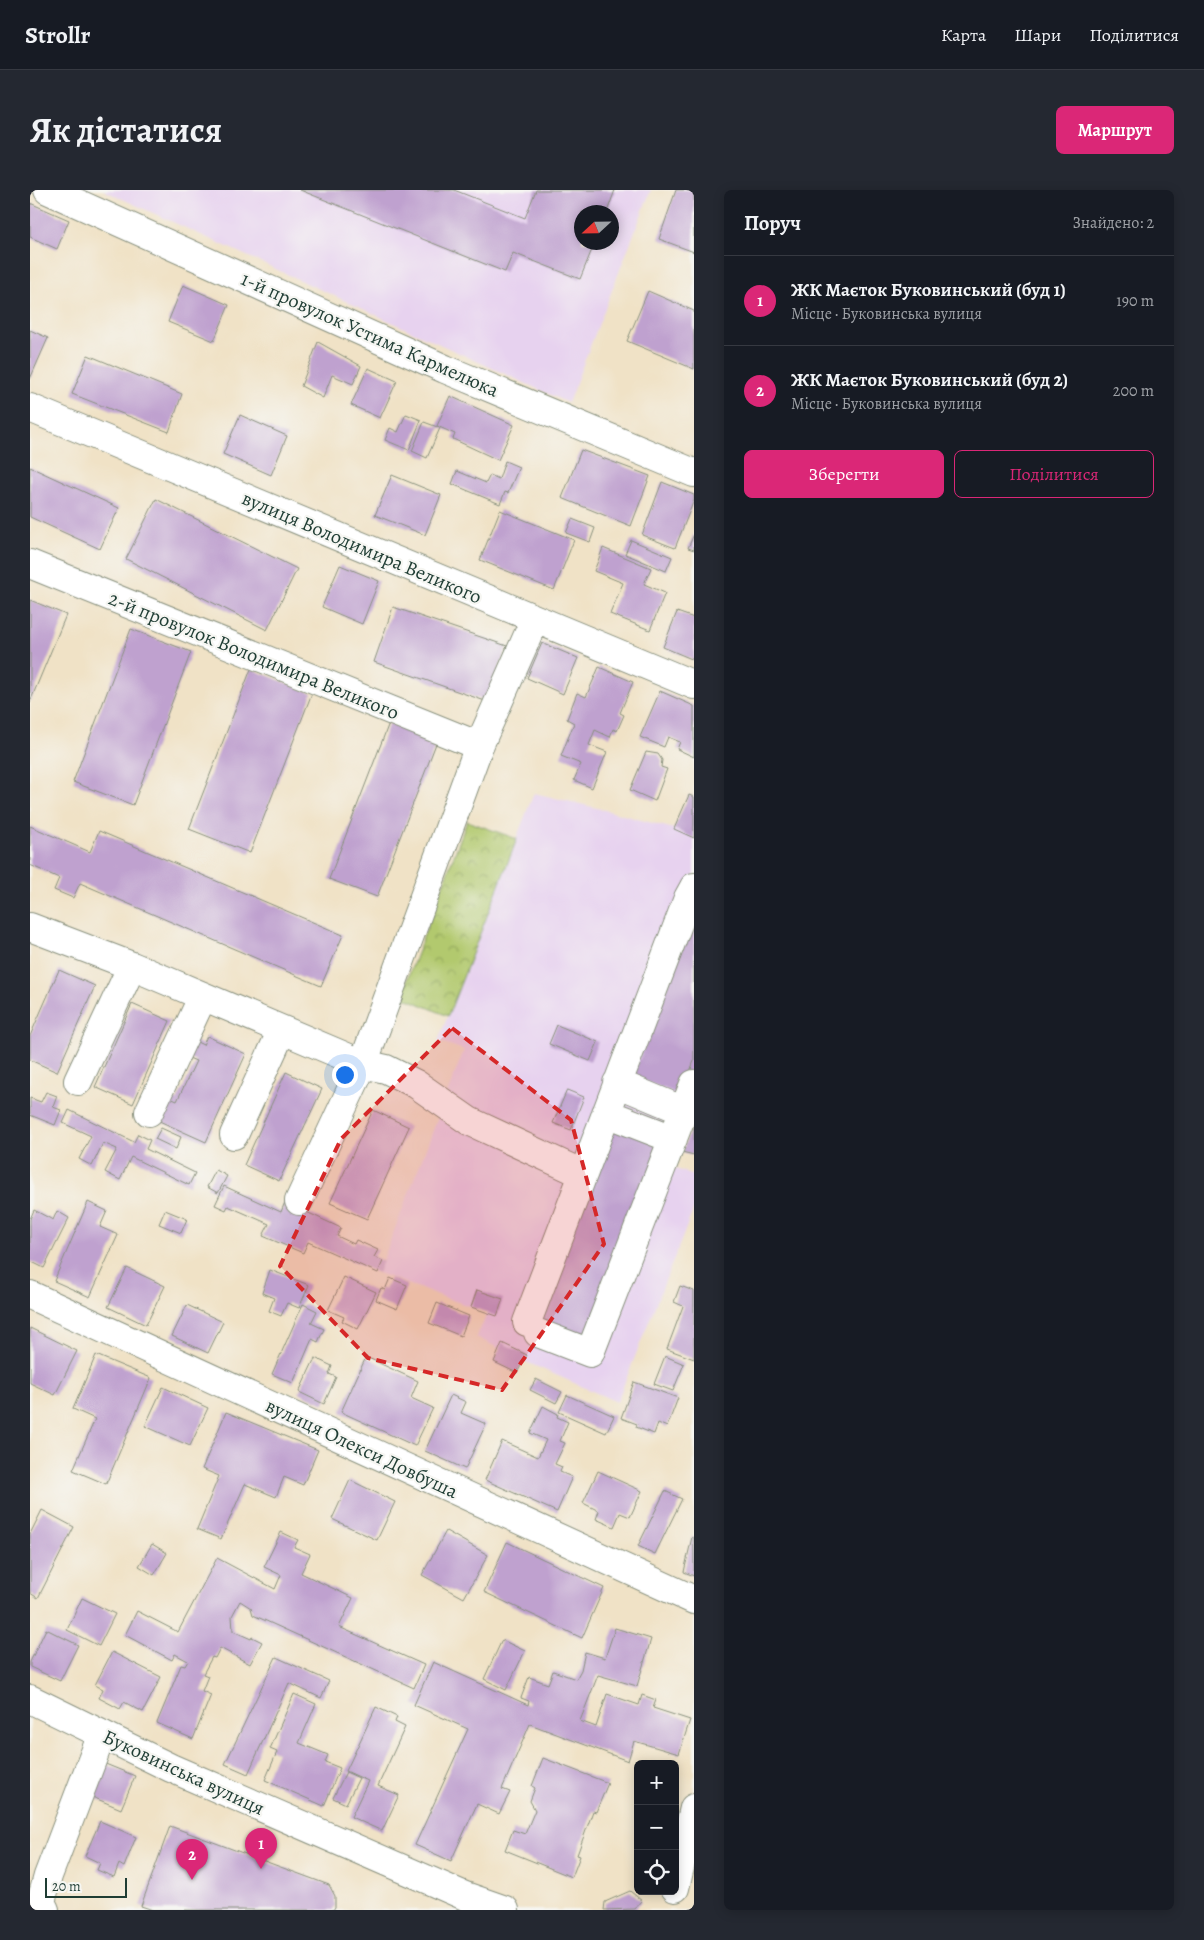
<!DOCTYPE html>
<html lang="uk">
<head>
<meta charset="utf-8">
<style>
	body { margin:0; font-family:Alegreya,serif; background:#242831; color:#f1f3f6 }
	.controls { position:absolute; right:15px; bottom:15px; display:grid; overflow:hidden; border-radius:8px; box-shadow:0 2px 12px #0003 }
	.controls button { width:45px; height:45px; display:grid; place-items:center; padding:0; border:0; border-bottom:1px solid #363941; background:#171b24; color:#f1f3f6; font:25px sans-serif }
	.compass { position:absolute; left:544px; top:15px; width:45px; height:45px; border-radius:50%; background:#171b24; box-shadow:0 2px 12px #0003; rotate:248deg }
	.scale { position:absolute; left:15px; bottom:12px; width:82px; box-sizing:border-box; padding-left:5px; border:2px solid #1f3d34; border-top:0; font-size:14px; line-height:18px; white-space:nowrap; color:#1f3d34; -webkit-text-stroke:4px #f6f6f2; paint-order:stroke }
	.you { position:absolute; left:314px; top:884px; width:18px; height:18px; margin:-12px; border:4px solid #fff; border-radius:50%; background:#1a73e8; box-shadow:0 0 0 8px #1a73e833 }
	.badge { display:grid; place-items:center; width:32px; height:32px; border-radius:50%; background:#db2777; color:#fff; font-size:16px; font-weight:700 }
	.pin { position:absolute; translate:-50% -41px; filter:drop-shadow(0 1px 2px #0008) }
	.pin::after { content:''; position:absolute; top:26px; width:18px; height:15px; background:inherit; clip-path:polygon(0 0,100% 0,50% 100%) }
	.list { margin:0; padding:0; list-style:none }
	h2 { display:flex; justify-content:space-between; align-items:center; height:65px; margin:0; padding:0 20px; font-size:21px }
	h2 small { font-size:16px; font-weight:400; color:#9ea1a6 }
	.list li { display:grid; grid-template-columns:32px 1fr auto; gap:15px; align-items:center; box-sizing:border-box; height:90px; padding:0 20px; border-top:1px solid #363941 }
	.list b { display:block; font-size:19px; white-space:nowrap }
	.list p { margin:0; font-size:16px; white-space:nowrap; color:#9ea1a6 }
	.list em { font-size:16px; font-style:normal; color:#9ea1a6 }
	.actions { display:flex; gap:10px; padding:15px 20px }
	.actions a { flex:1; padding:11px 0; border:1px solid #db2777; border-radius:8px; text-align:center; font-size:18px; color:#db2777 }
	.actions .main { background:#db2777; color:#fff }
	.icon { flex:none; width:28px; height:28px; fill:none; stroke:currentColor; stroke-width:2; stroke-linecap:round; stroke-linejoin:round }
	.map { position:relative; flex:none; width:664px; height:1720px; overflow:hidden; border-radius:8px }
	header { display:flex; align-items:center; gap:30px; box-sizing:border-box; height:70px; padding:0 25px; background:#171b24; border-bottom:1px solid #363941 }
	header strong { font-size:24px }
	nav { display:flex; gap:28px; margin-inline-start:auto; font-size:18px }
	.intro { display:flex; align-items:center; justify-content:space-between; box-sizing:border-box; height:120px; padding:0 30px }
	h1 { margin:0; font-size:35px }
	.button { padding:12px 22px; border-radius:8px; background:#db2777; color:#fff; font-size:18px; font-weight:700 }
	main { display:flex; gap:30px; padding:0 30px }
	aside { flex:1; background:#171b24; border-radius:8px; box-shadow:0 2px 12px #0003 }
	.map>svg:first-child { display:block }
	.built { fill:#e7d2ef; fill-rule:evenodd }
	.park { fill:url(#park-crowns); stroke:#688351 }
	.building { fill:#bfa1cf }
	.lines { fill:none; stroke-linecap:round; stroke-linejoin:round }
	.minor-casing { stroke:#88907d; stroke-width:30 }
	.minor { stroke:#fff; stroke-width:28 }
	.marked { fill:#d62828; fill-opacity:0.2; stroke:#d62828; stroke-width:4; stroke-dasharray:10 6; stroke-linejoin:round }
	.labels { text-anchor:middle; stroke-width:4.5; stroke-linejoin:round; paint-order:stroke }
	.street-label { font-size:20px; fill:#1f3d34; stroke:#f6f6f2 }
</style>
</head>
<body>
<header>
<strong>Strollr</strong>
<nav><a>Карта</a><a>Шари</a><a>Поділитися</a></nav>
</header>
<div class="intro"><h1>Як дістатися</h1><a class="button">Маршрут</a></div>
<main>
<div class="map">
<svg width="664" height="1720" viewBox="0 0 664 1720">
	<defs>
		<pattern id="park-crowns" width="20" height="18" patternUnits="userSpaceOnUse" patternTransform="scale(1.25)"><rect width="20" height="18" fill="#b2c96e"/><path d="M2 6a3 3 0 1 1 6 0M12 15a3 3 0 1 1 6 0" fill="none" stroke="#90a45b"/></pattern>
	</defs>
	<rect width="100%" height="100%" fill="#f6f6f2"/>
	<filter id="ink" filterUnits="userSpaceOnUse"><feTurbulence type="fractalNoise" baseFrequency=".02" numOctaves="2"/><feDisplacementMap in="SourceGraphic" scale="10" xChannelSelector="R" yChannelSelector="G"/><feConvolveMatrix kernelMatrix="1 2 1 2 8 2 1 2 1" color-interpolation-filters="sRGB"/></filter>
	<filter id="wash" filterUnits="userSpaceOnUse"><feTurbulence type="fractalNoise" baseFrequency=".0096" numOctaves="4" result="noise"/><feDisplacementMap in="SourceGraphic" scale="20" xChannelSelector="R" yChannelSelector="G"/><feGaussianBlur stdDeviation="1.12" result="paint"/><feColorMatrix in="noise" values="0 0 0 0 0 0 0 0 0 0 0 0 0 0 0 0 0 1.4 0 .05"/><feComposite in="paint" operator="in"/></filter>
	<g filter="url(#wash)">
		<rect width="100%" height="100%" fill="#f0e2c6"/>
		<!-- built -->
		<path class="built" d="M73,0H621L538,213ZM552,22H582V52H552Z
			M504,603L571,619L644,639L664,648V920L641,977L664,986V1018L587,1212L494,1171L446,1147L458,1123L348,1083L434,860L408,851Z"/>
		<!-- park -->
		<path class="park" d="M437,631L487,649L418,826L371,806Z"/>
		<g id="blocks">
			<!-- building -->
			<path class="building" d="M270,0H424L495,28L506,0H585L577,22H552V52H565L550,89L483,63L475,82Z
				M646,0H664V62L629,49Z
				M0,13L39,30L27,59L0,47Z
				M153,95L199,115L184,151L138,132Z
				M618,101L664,121V179L597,151Z
				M0,140L18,148L0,189Z
				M288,152L331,176L323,194L302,185L293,208L271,196Z
				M58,165L152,204L139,242L42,204Z
				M338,178L367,191L350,228L321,215Z
				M420,206L484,235L468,270L423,249L425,244L407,236Z
				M376,224L391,230L379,260L355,250L360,238L368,242Z
				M210,225L257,246L241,285L193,264Z
				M394,232L410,238L397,268L382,261Z
				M551,260L620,286L601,336L532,308Z
				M475,271L489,277L478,303L475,302L470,314L422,294L427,281L456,293L460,285L469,289Z
				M0,277L89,318L70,359L0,327Z
				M362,285L411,305L395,345L345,325Z
				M632,292L664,305V310L645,358L612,345Z
				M126,309L267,379L237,440L96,369Z
				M470,320L544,350L524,400L450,370Z
				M542,329L565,338L560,352L536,343Z
				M664,344V360L658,358Z
				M601,350L642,367L636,381L595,364Z
				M573,358L621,378L614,394L635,403L620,440L580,424L593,393L564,381Z
				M310,375L349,391L332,434L292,417Z
				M0,410L36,425L0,512Z
				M363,417L477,456L458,512L344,472Z
				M647,422L664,428V470L633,457Z
				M101,439L161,462L103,615L43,592Z
				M512,453L548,468L533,504L497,488Z
				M569,477L603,492L590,523L594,525L587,541L583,539L580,547L565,540L559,555L577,562L562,598L544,590L551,574L531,566L544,533L537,529L547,503L556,507Z
				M221,479L282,503L220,663L159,639Z
				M630,501L664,516V567L647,559L650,552L638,547L634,557L610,547Z
				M359,533L407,551L347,707L299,689Z
				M616,562L628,564L632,570L631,577L637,579L625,611L600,600Z
				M659,605L664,607V648L644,639Z
				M0,636L60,662L69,641L313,745L291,796L50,693L43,708L24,700L29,688L0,675Z
				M664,727V871L651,905L603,886Z
				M29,780L65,796L27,882L0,870V846Z
				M102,814L140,831L103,914L65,897Z
				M527,835L568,852L560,871L519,854Z
				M177,846L216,864L176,952L127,930L138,907L147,911L166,871L154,866L161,849L173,855Z
				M256,882L292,899L249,991L214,975Z
				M537,900L554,907L541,940L523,933Z
				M16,902L27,906L23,917L31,920L25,935L0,925V908L11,912Z
				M39,920L104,952L108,944L120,950L116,959L165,983L159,995L101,967L90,990L75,982L87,959L73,953L62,976L49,969L61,946L33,933Z
				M343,920L379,937L337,1029L300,1013Z
				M664,929V965L652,962Z
				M584,933L633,952L555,1155L506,1135Z
				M131,938L151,947L146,959L125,949Z
				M186,980L197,986L188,1003L177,997Z
				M194,996L251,1022L255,1012L311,1038L307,1046L324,1054L326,1050L348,1060L344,1067L353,1071L348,1083L278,1052L273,1063L233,1046L239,1034L198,1016L196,1020L185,1015Z
				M58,1012L77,1021L70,1037L88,1045L60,1107L24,1091Z
				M4,1020L23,1030L27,1021L39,1028L14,1078L0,1071V1029Z
				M135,1020L157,1029L151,1043L129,1034Z
				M97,1078L135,1096L116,1135L78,1117Z
				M240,1080L279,1095L269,1118L257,1113L251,1126L239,1121L244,1108L232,1103Z
				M314,1087L346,1102L328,1139L312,1131L314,1127L298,1120Z
				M360,1088L377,1095L367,1119L346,1110L351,1098L355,1100Z
				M650,1096L664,1101V1169L637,1159L653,1116L644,1112Z
				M447,1100L473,1109L467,1126L441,1117Z
				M407,1113L439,1126L431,1146L399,1133Z
				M273,1114L287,1121L281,1133L294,1139L288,1152L282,1149L263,1193L242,1184Z
				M157,1115L193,1132L178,1163L142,1146Z
				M0,1138L47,1161L25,1205L0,1193Z
				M472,1153L497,1165L487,1183L464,1172Z
				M66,1165L121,1188L76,1294L43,1280L65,1229L43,1219Z
				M635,1166L654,1174L643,1201L624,1194Z
				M336,1167L388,1191L381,1208L403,1218L385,1256L311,1222Z
				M285,1168L302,1176L299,1184L306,1187L294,1214L269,1202Z
				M506,1189L532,1202L526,1213L500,1200Z
				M604,1192L648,1208L637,1237L628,1233L624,1244L606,1237L607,1234L591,1228Z
				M133,1197L178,1218L160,1256L115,1236Z
				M421,1205L436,1212L431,1223L456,1234L435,1279L395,1261Z
				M537,1205L584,1226L576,1243L529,1222Z
				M513,1216L528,1224L527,1227L538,1232L530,1251L535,1253L525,1274L532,1277L530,1282L542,1287L527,1322L455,1290L472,1251L508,1267L516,1250L500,1243Z
				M196,1222L288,1260L273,1295L254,1287L246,1307L215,1294L191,1349L167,1339L189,1286L172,1279Z
				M568,1281L612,1301L600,1327L590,1323L584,1337L566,1329L569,1321L553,1313Z
				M320,1290L365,1312L347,1350L302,1329Z
				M635,1301L652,1309L625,1364L608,1356Z
				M12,1320L44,1337L8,1408L0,1403V1344Z
				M416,1341L458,1365L434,1408L392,1385Z
				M251,1342L268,1350L264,1357L280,1364L271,1383L323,1408L309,1437L394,1475L384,1498L223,1425L221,1418L210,1411L202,1426L203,1441L221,1449L222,1447L232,1452L220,1474L190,1458L185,1468L182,1467L173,1484L178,1486L172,1501L181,1505L163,1549L127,1533L151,1475L155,1476L158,1471L145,1464L142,1470L95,1445L107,1421L148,1442L187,1368L245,1399L251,1385L234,1377Z
				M662,1347L664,1348V1386L654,1382Z
				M477,1352L574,1398L552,1448L454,1402Z
				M122,1354L137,1363L124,1385L109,1376Z
				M52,1408L85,1424L69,1456L37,1440Z
				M585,1438L621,1449L607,1496L568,1485L550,1531L566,1537L577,1504L609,1515L612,1505L626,1510L623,1518L660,1530L649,1564L604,1551L598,1571L500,1534L472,1599L480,1602L469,1624L447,1614L421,1671L385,1655L438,1539L384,1515L403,1472L498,1515L499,1511L491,1508L499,1487L518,1494L523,1481L546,1489L551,1480L555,1462L575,1468Z
				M16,1439L48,1455L30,1491L0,1477V1472Z
				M472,1450L495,1461L476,1500L454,1489Z
				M82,1462L131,1487L113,1522L94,1512L90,1519L69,1508L73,1499L65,1495Z
				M246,1467L299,1491L291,1508L259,1493L218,1584L195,1574Z
				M264,1504L286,1514L269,1553L298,1565L295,1572L310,1578L294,1616L235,1590L247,1562L240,1559Z
				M346,1517L367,1527L365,1532L375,1537L348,1596L369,1605L352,1641L321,1627L338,1591L316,1581Z
				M513,1568L578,1593L566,1622L563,1621L547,1665L550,1666L542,1687L475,1660L483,1640L495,1644L505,1620L500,1611L505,1598L502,1596Z
				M73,1573L105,1586L91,1619L60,1606Z
				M316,1582L329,1588L316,1614L303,1608Z
				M70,1631L106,1647L94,1677L89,1674L84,1687L67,1680L70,1673L55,1666Z
				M140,1636L299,1695L305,1706V1717L303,1720H123L111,1716Z
				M600,1701L612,1711L605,1719L574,1720L575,1712Z"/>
		</g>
	</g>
	<g filter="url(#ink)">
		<use href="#blocks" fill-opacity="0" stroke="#88907d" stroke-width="1"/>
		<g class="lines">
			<defs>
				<path id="minor" d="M18,0L415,179L664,283
					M0,218L664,495
					M0,374L449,556
					M0,737L102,776L333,874L356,879L386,894L439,931L553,984
					M48,891L102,776
					M587,893L654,921
					M119,922L173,806
					M576,923L643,949
					M204,945L252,840
					M269,1011L333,874L449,556L505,429
					M0,1105L664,1410
					M497,1132L658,708L664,697
					M508,1143L560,1163L664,894
					M0,1509L141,1578L435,1706L475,1720
					M645,1698L664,1618
					M15,1720L11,1712L18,1686L72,1544"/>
			</defs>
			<!-- minor casing -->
			<use href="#minor" class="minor-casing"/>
			<!-- minor -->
			<use href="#minor" class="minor"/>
		</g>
	</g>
	<!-- marked area -->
	<path class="marked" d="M422,838L541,930L574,1054L472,1200L338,1168L250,1076L311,949Z"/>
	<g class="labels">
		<!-- street labels -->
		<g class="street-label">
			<text transform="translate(340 144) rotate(24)" y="7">1-й провулок Устима Кармелюка</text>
			<text transform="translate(332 357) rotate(23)" y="7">вулиця Володимира Великого</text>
			<text transform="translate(224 465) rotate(22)" y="7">2-й провулок Володимира Великого</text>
			<text transform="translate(332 1258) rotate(25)" y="7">вулиця Олекси Довбуша</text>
			<text transform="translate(154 1582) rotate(25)" y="7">Буковинська вулиця</text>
		</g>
	</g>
</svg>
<div class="controls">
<button>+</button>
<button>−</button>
<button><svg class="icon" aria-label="locate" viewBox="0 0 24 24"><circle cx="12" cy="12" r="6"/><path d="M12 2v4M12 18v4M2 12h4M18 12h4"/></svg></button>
</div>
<svg class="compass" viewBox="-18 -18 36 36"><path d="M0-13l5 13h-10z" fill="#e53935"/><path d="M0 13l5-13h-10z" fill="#9ea1a6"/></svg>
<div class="scale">20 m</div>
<div class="you"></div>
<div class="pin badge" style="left:231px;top:1679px">1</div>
<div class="pin badge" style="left:162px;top:1690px">2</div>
</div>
<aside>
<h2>Поруч<small>Знайдено: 2</small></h2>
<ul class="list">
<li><span class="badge">1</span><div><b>ЖК Маєток Буковинський (буд 1)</b><p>Місце · Буковинська вулиця</p></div><em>190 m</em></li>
<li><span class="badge">2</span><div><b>ЖК Маєток Буковинський (буд 2)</b><p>Місце · Буковинська вулиця</p></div><em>200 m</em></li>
</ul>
<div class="actions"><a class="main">Зберегти</a><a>Поділитися</a></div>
</aside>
</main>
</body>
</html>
